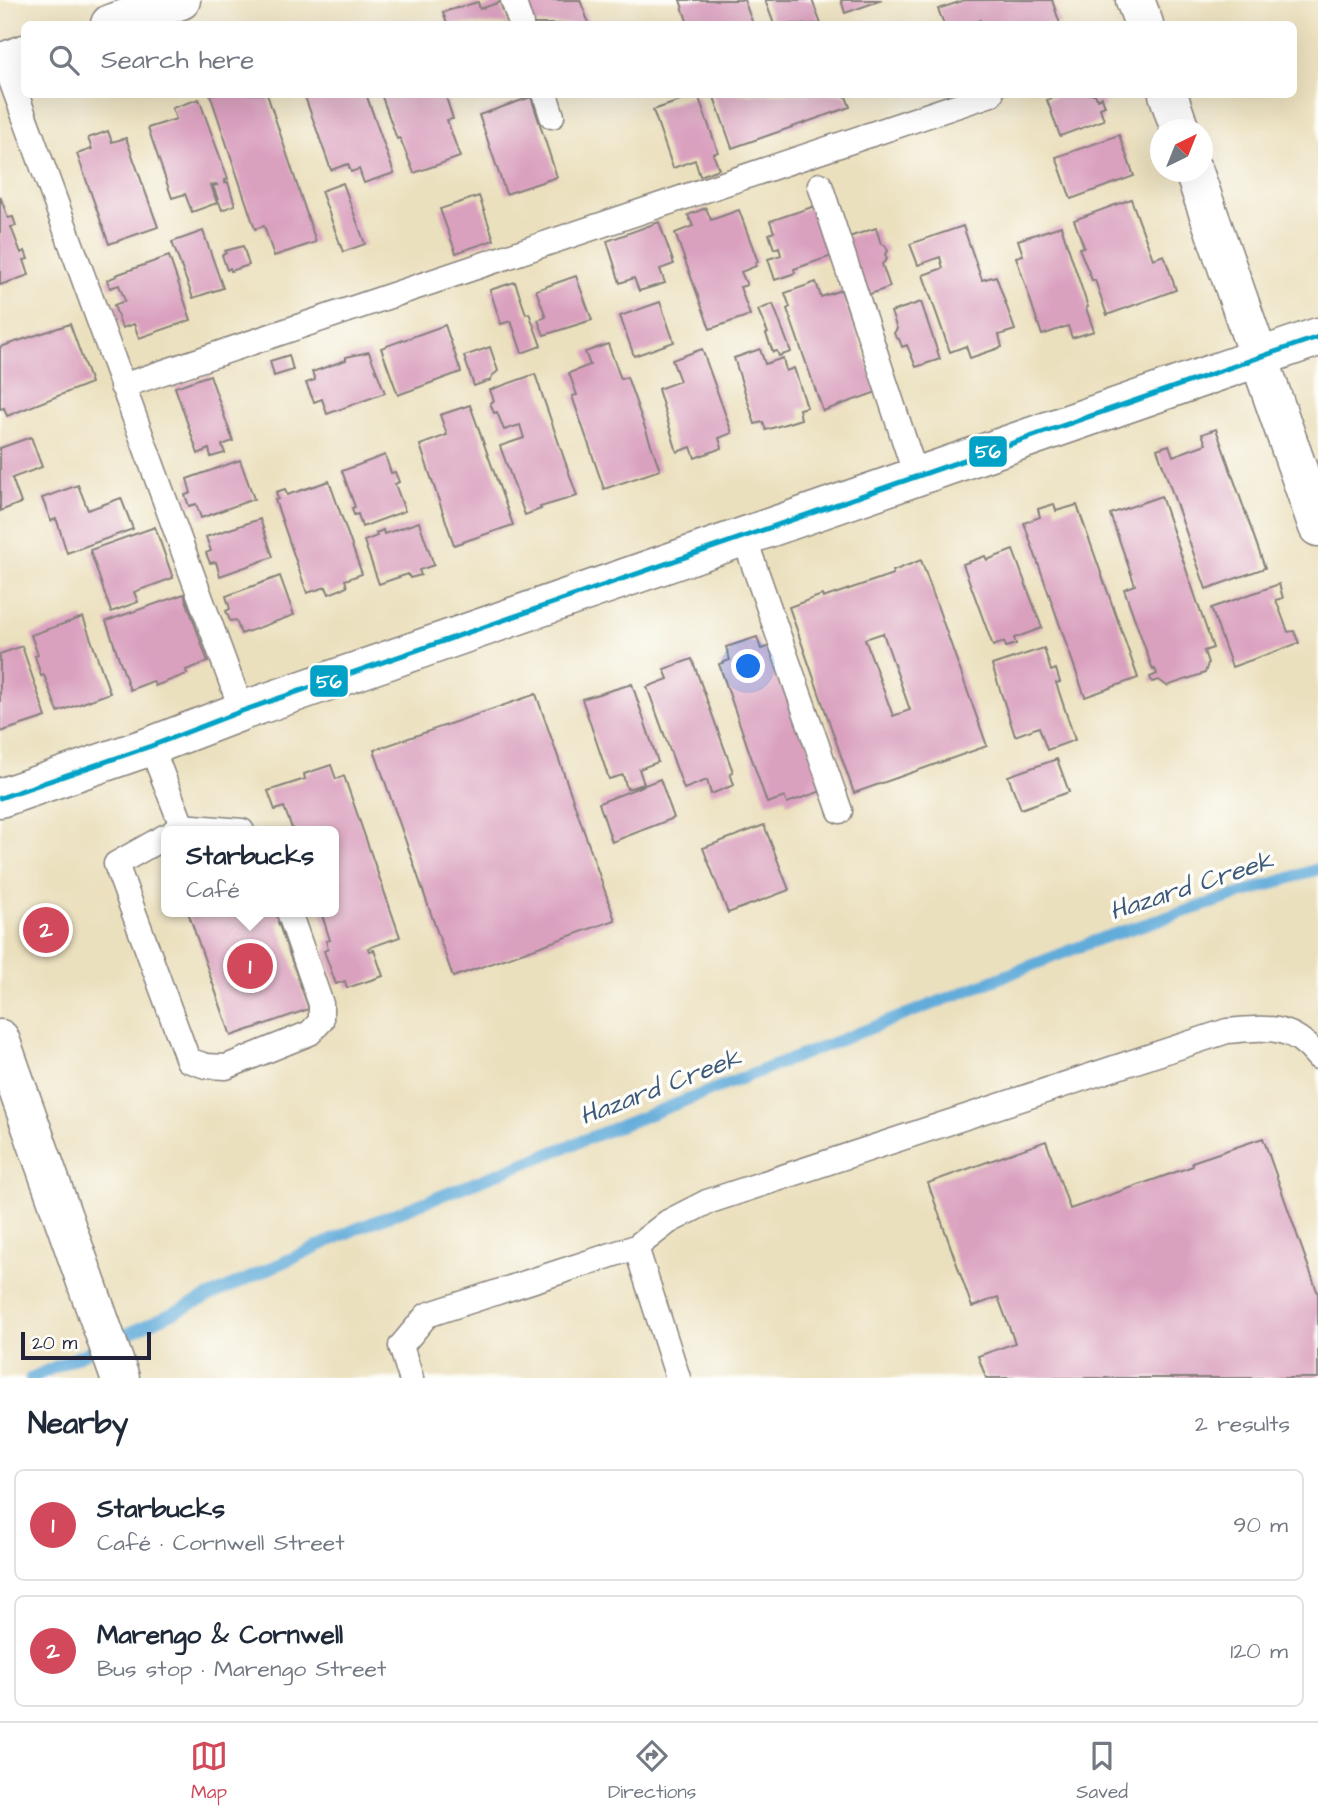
<!DOCTYPE html>
<html lang="en">
<head>
<meta charset="utf-8">
<style>
	body { margin:0; font-family:"Architects Daughter",sans-serif; background:#f6f6f7; color:#1f2937 }
	.compass { position:absolute; left:1150px; top:119px; width:63px; height:63px; border-radius:50%; background:#fff; box-shadow:0 7px 28px #0002; rotate:43deg }
	.scale { position:absolute; left:21px; bottom:18px; width:130px; box-sizing:border-box; padding-left:7px; border:4px solid #22223b; border-top:0; font-size:19px; line-height:24px; white-space:nowrap; color:#22223b; -webkit-text-stroke:5px #fdfcf7; paint-order:stroke }
	.you { position:absolute; left:749px; top:667px; width:24px; height:24px; margin:-18px; border:5px solid #fff; border-radius:50%; background:#1a73e8; box-shadow:0 0 0 10px #1a73e833 }
	.badge { display:grid; place-items:center; width:46px; height:46px; border-radius:50%; background:#d1495b; color:#fff; font-size:23px; font-weight:700 }
	.pin { position:absolute; translate:-50% -50%; border:4px solid #fff; box-shadow:0 2px 7px #0006 }
	.popup { position:absolute; left:161px; top:826px; width:178px; height:91px; box-sizing:border-box; display:grid; place-content:center; border-radius:10px; background:#fff; filter:drop-shadow(0 2px 5px #0005); font-size:23px; white-space:nowrap; color:#747a83 }
	.popup b { font-size:26px; color:#1f2937 }
	.popup::after { content:''; position:absolute; left:50%; top:100%; margin-left:-14px; border:14px solid transparent; border-top-color:#fff }
	.list { margin:0; padding:0; list-style:none }
	h2 { display:flex; justify-content:space-between; align-items:center; height:91px; margin:0; padding:0 28px; font-size:30px }
	h2 small { font-size:23px; font-weight:400; color:#747a83 }
	.list li { display:grid; grid-template-columns:46px 1fr auto; gap:21px; align-items:center; box-sizing:border-box; height:112px; margin:0 14px 14px; padding:0 14px; border:2px solid #e0e1e3; border-radius:10px }
	.list b { display:block; font-size:26px; white-space:nowrap }
	.list p { margin:0; font-size:23px; white-space:nowrap; color:#747a83 }
	.list em { font-size:23px; font-style:normal; color:#747a83 }
	.icon { flex:none; width:38px; height:38px; fill:none; stroke:currentColor; stroke-width:2; stroke-linecap:round; stroke-linejoin:round }
	.map { position:relative; flex:none; width:1318px; height:1378px; overflow:hidden }
	.search { position:absolute; background:#fff; box-shadow:0 7px 28px #0002; left:21px; right:21px; top:21px; height:77px; display:flex; align-items:center; gap:18px; box-sizing:border-box; padding:0 24px; border-radius:10px; color:#747a83; font-size:26px }
	.sheet { height:343px; background:#fff }
	nav { display:flex; justify-content:space-around; align-items:center; box-sizing:border-box; height:98px; border-top:2px solid #e0e1e3; background:#fff; font-size:19px; color:#747a83 }
	nav a { display:grid; justify-items:center; gap:4px }
	nav .on { color:#d1495b }
	.map>svg:first-child { display:block }
	.lines { fill:none; stroke-linecap:round; stroke-linejoin:round }
	.stream { stroke:#62acda; stroke-width:12 }
	.building { fill:#daa1bf; fill-rule:evenodd }
	.service-casing { stroke:#86817c; stroke-width:27 }
	.minor-casing { stroke:#86817c; stroke-width:41 }
	.primary-casing { stroke:#86817c; stroke-width:41 }
	.service { stroke:#fff; stroke-width:24 }
	.minor { stroke:#fff; stroke-width:38 }
	.primary { stroke:#fff; stroke-width:38 }
	.bus-1-casing { stroke:#fdfcf7; stroke-width:10 }
	.bus-1 { stroke:#02a2c7; stroke-width:5 }
	.labels { text-anchor:middle; stroke-width:7; stroke-linejoin:round; paint-order:stroke }
	.water-label { font-size:26px; font-style:italic; fill:#3c597b; stroke:#fdfcf7 }
	.line-badge { stroke:#fdfcf7; stroke-width:2.5 }
	.badge-label { font-size:19px; text-anchor:middle; font-weight:bold; fill:#fff }
</style>
</head>
<body>
<div class="map">
<svg width="1318" height="1378" viewBox="0 0 1318 1378">
	<rect width="100%" height="100%" fill="#fdfcf7"/>
	<filter id="ink" filterUnits="userSpaceOnUse"><feTurbulence type="fractalNoise" baseFrequency=".0143" numOctaves="2"/><feDisplacementMap in="SourceGraphic" scale="14" xChannelSelector="R" yChannelSelector="G"/><feConvolveMatrix kernelMatrix="1 2 1 2 8 2 1 2 1" color-interpolation-filters="sRGB"/></filter>
	<filter id="wash" filterUnits="userSpaceOnUse"><feTurbulence type="fractalNoise" baseFrequency=".00686" numOctaves="4" result="noise"/><feDisplacementMap in="SourceGraphic" scale="28" xChannelSelector="R" yChannelSelector="G"/><feGaussianBlur stdDeviation="1.57" result="paint"/><feColorMatrix in="noise" values="0 0 0 0 0 0 0 0 0 0 0 0 0 0 0 0 0 1.4 0 .05"/><feComposite in="paint" operator="in"/></filter>
	<g filter="url(#wash)">
		<rect width="100%" height="100%" fill="#ebe0be"/>
		<g class="lines">
			<!-- stream -->
			<path class="stream" d="M31,1378L358,1228L1102,938L1318,869"/>
		</g>
		<g id="blocks">
			<!-- building -->
			<path class="building" d="M522,0H580L589,24H531Z
				M680,0H744L753,24H688Z
				M765,0H812L821,24H774Z
				M841,0H882L845,13Z
				M965,0H1052L1060,24H981L980,20L973,24H944L938,9Z
				M478,2L480,9L500,2L508,24H447L443,12Z
				M210,94H267L316,242L274,256L264,226L255,229Z
				M304,94H366L394,173L364,183L359,169L351,172L348,164L331,170Z
				M381,94H445L453,119L447,120L460,157L414,173L400,138L397,139Z
				M713,94H845L850,107L732,148Z
				M1061,94H1095L1097,99L1102,97L1105,106L1100,108L1104,120L1060,136L1047,100Z
				M698,95L718,152L713,154L719,169L700,176L695,160L673,168L653,110Z
				M531,97L557,177L506,194L479,115Z
				M199,99L228,179L225,180V183L228,182L235,205L222,210L213,186L217,185L216,184L211,185L217,203L192,212L185,194L172,198L148,128L176,119L172,108Z
				M108,131L112,142L126,138L158,227L109,244L77,154L92,149L88,138Z
				M1119,135L1134,176L1071,199L1056,157Z
				M343,183L365,244L343,252L321,191Z
				M0,196L8,218L13,217L16,226L11,227L21,253L25,251L28,259L24,260L29,275L0,285Z
				M479,196L494,240L456,253L440,209Z
				M1131,199L1153,259L1164,255L1176,290L1107,315L1095,280H1092L1079,248L1084,247L1074,220Z
				M815,206L832,256L794,269L795,273L775,280L768,259L781,255L779,247L774,249L769,234L774,232L770,221Z
				M706,208L711,220L739,210L758,262L755,263L756,266L741,272L747,285L740,287L750,315L710,329L675,233L693,226L688,215Z
				M659,222L674,264L660,269L665,283L639,291L634,278L620,283L607,241Z
				M963,226L982,280L996,276L1015,330L999,335L1002,347L970,358L966,346L950,352L923,275L943,268L940,257L918,265L910,244Z
				M1061,226L1088,307L1086,308L1094,331L1072,338L1068,326L1042,335L1016,257L1023,255L1018,240Z
				M876,228L881,244L885,245L888,251L885,254L887,259L882,264L890,287L865,296L846,238Z
				M203,231L223,288L193,298L172,242Z
				M243,246L249,265L231,271L230,268L227,270L222,255L226,253L225,251Z
				M169,256L191,320L139,338L134,324L122,328L114,305L125,301L119,285L110,288L107,280L117,276L116,275Z
				M576,276L592,320L544,335L538,320L546,317L536,290Z
				M515,282L526,314L529,313L541,346L522,353L511,321L501,324L490,290Z
				M816,282L821,297L841,290L877,392L823,411L787,309L790,307L785,293Z
				M660,302L674,342L634,356L620,316Z
				M921,302L940,359L916,367L907,345L902,347L899,339L896,338L894,333L897,329L891,312Z
				M773,304L791,352L779,356L777,351L773,352L766,334L768,333L758,310Z
				M70,324L91,383L7,416L4,408L0,409V347Z
				M445,325L461,372L398,395L381,348Z
				M608,344L621,379L627,377L660,470L604,489L572,396L577,395L569,373L590,365L585,352Z
				M490,347L498,371L492,376L491,380L474,386L464,356Z
				M702,349L732,433L719,438L722,448L695,458L691,447L677,452L658,389L680,381L672,360Z
				M760,349L765,364L783,358L786,371L794,368L807,407L799,409L801,419L766,430L763,422L755,424L734,358Z
				M369,352L385,393L327,414L322,399L314,402L306,383L315,380L312,372L346,360V357Z
				M289,355L293,370L274,376L270,361Z
				M535,374L577,496L540,507L541,509L525,515L500,446L524,438L520,425L504,430L497,412L494,413L490,403L494,401L490,390Z
				M210,375L233,441L222,445L225,453L211,457L209,449L198,454L175,387Z
				M470,405L513,525L454,545L420,445L447,435L440,415Z
				M1216,429L1265,568L1206,589L1157,449L1169,445L1173,456L1206,444L1202,434Z
				M31,437L42,467L12,478L21,503L0,511V448Z
				M385,455L391,473L395,472L399,482L395,484L405,511L362,527L358,514L354,515L352,508L355,507L342,471Z
				M240,460L254,499L201,518L196,504L189,506L185,495L191,493L187,479Z
				M329,481L362,574L345,580L347,587L329,594L326,587L307,593L275,500L278,499L276,492L285,489L287,495Z
				M78,485L88,510L121,498L133,529L67,553L57,521L56,519L51,521L42,498Z
				M1161,496L1213,648L1204,651L1208,663L1205,673L1167,686L1159,680L1152,682L1150,677L1157,674L1155,669L1153,670L1124,589L1135,585L1110,514Z
				M1054,504L1056,511L1077,505L1138,678L1085,697L1024,523L1040,517L1038,509Z
				M260,519L273,557L220,576L216,562L210,563L206,553L211,551L206,537Z
				M419,522L434,565L419,570L421,575L410,578L408,574L379,584L364,541L377,536L376,533L383,530L384,534Z
				M155,527L173,578L134,592L138,602L111,612L90,550Z
				M1013,550L1042,628L1014,638L1016,644L1006,647L1004,642L993,646L963,564L985,556L987,560Z
				M921,560L987,746L854,793L789,607L822,595L823,598L893,574V571ZM883,633L910,710L893,716L865,639Z
				M280,576L294,615L241,634L236,620L230,621L226,611L230,609L226,596Z
				M1279,584L1283,598L1276,600L1288,632L1294,631L1299,643L1232,667L1211,608Z
				M184,594L208,662L186,670L187,674L155,686L153,681L130,690L106,621Z
				M83,617L110,693L58,712L44,675L41,676L35,656L38,655L31,635Z
				M757,637L761,649L773,645L825,790L787,803L785,797L767,803L719,664L730,660L726,647Z
				M22,646L46,717L0,732V654Z
				M1044,648L1051,671L1056,669L1060,682L1056,683L1075,740L1047,750L1039,727L1015,736L992,665Z
				M692,659L733,772L730,773L734,785L711,794L707,780L684,789L647,687L668,679L664,669Z
				M632,684L658,762L639,769L644,784L627,789L623,775L609,779L582,699Z
				M536,694L615,920L453,977L374,750Z
				M1057,759L1069,792L1021,809L1008,776Z
				M331,765L336,779L344,776L400,937L368,948L369,951L374,950L383,976L347,988L345,981L336,984L324,951L328,949L326,941L330,940L321,912H334V831H293L284,807L275,810L268,791L305,779L304,774Z
				M660,779L674,818L612,842L599,803Z
				M764,825L789,890L728,913L703,848Z
				M188,912H284L286,919L278,922L309,1009L231,1036Z
				M1263,1138L1318,1294V1378H986L978,1356L1015,1343L998,1297L972,1307L928,1183L1046,1141L1070,1209L1193,1166L1192,1162Z"/>
		</g>
	</g>
	<g filter="url(#ink)">
		<use href="#blocks" fill-opacity="0" stroke="#86817c" stroke-width="2"/>
		<g class="lines">
			<defs>
				<path id="service" d="M513,0L521,24
					M4,61L242,711
					M545,94L552,116
					M820,185L916,476
					M122,386L991,94
					M744,537L840,811
					M151,746L182,826L174,831
					M182,826L242,831
					M166,836L116,864L188,1060L206,1066L226,1067L310,1033L321,1021V1004L289,912
					M636,1247L678,1378
					M411,1378L401,1346L427,1315L636,1247L668,1222L707,1202L1227,1031C1267,1028 1291,1023 1318,1057"/>
				<path id="minor" d="M1135,0L1144,24
					M110,24L181,0
					M0,63L24,54
					M1168,94L1180,130
					M1194,172L1318,527
					M0,798L151,746L242,711L1318,337"/>
				<path id="primary" d="M0,1039L120,1378"/>
			</defs>
			<!-- service casing -->
			<use href="#service" class="service-casing"/>
			<!-- minor casing -->
			<use href="#minor" class="minor-casing"/>
			<!-- primary casing -->
			<use href="#primary" class="primary-casing"/>
			<!-- service -->
			<use href="#service" class="service"/>
			<!-- minor -->
			<use href="#minor" class="minor"/>
			<!-- primary -->
			<use href="#primary" class="primary"/>
			<defs>
				<path id="bus-1" d="M0,798L151,746L242,711L1318,337"/>
			</defs>
			<!-- bus-1 casing -->
			<use href="#bus-1" class="bus-1-casing"/>
			<!-- bus-1 -->
			<use href="#bus-1" class="bus-1"/>
		</g>
	</g>
	<g class="labels">
		<!-- water labels -->
		<g class="water-label">
			<text transform="translate(1191 885) rotate(-18)" y="9">Hazard Creek</text>
			<text transform="translate(660 1086) rotate(-21)" y="9">Hazard Creek</text>
		</g>
	</g>
	<g class="line-badge">
		<rect x="968" y="435" width="40" height="33" rx="7" fill="#02a2c7"/>
		<rect x="309" y="664" width="40" height="34" rx="7" fill="#02a2c7"/>
	</g>
	<g class="badge-label">
		<text x="988" y="458">56</text>
		<text x="329" y="688">56</text>
	</g>
</svg>
<svg class="compass" viewBox="-18 -18 36 36"><path d="M0-13l5 13h-10z" fill="#e53935"/><path d="M0 13l5-13h-10z" fill="#747a83"/></svg>
<div class="scale">20 m</div>
<div class="you"></div>
<div class="pin badge" style="left:250px;top:966px">1</div>
<div class="popup"><b>Starbucks</b>Café</div>
<div class="pin badge" style="left:46px;top:930px">2</div>
<div class="search"><svg class="icon" aria-label="search" viewBox="0 0 24 24"><circle cx="10" cy="10" r="6"/><path d="M15 15l6 6"/></svg>Search here</div>
</div>
<section class="sheet">
<h2>Nearby<small>2 results</small></h2>
<ul class="list">
<li><span class="badge">1</span><div><b>Starbucks</b><p>Café · Cornwell Street</p></div><em>90 m</em></li>
<li><span class="badge">2</span><div><b>Marengo &amp; Cornwell</b><p>Bus stop · Marengo Street</p></div><em>120 m</em></li>
</ul>
</section>
<nav>
<a class="on"><svg class="icon" aria-label="map" viewBox="0 0 24 24"><path d="M3 6l6-2 6 2 6-2v14l-6 2-6-2-6 2zM9 4v14M15 6v14"/></svg>Map</a>
<a><svg class="icon" aria-label="directions" viewBox="0 0 24 24"><path d="M12 3l9 9-9 9-9-9zM9 14v-3h6M13 9l2 2-2 2"/></svg>Directions</a>
<a><svg class="icon" aria-label="saved" viewBox="0 0 24 24"><path d="M7 4h10v16l-5-4-5 4z"/></svg>Saved</a>
</nav>
</body>
</html>
